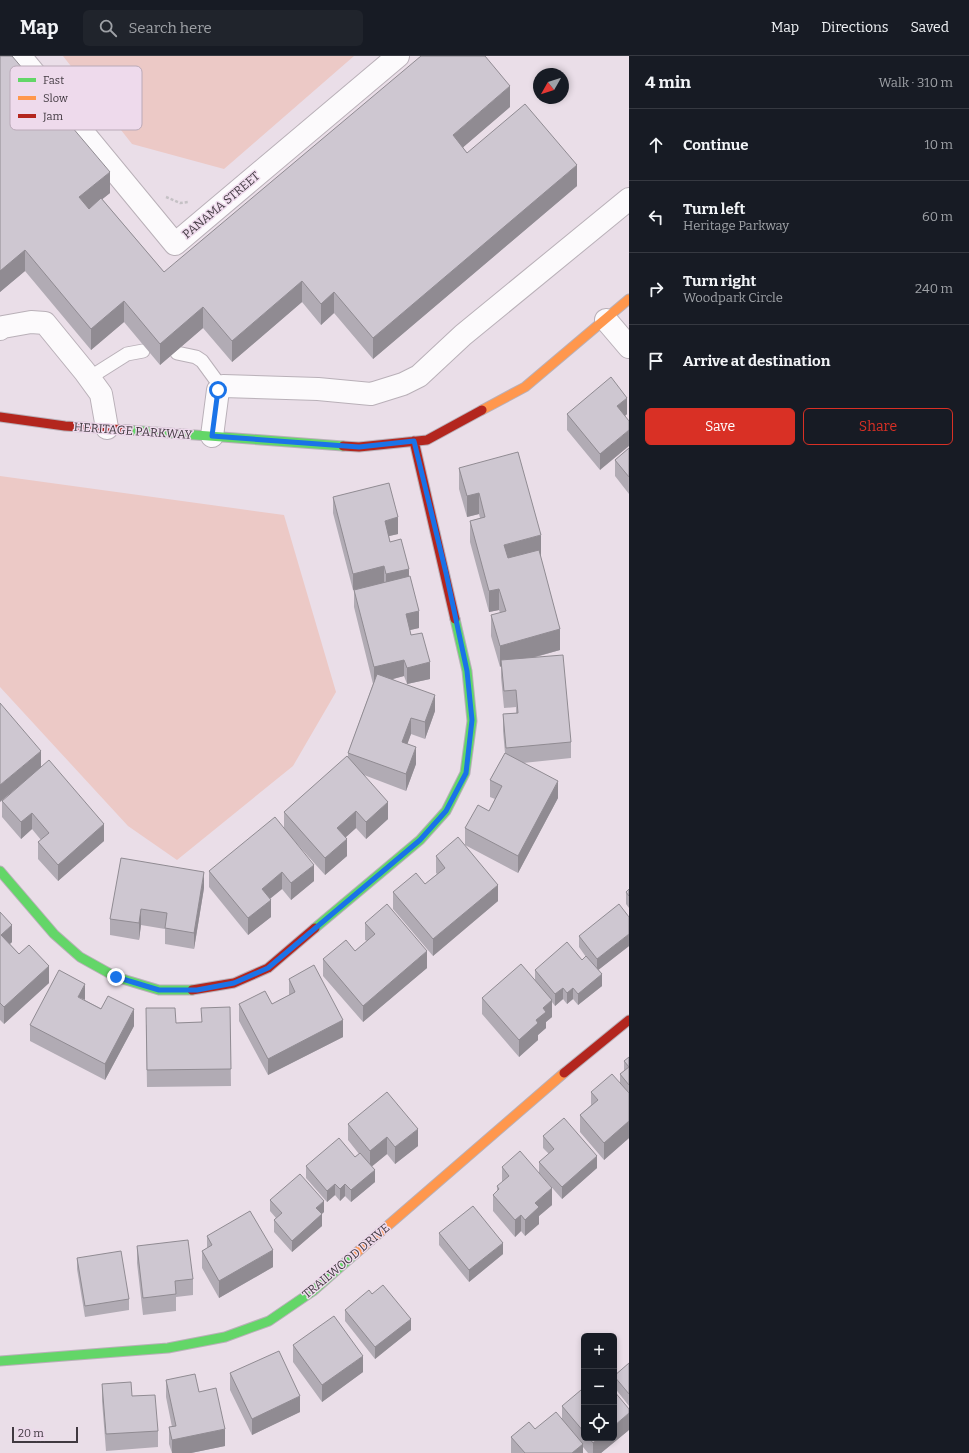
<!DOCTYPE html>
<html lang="en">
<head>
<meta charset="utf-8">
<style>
	body { margin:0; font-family:Bitter,serif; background:#20242c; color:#f1f3f6 }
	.controls { position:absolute; right:12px; bottom:12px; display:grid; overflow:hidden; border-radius:6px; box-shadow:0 2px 6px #0003 }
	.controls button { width:36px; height:36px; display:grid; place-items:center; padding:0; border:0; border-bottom:1px solid #363941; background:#171b24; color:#f1f3f6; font:20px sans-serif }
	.compass { position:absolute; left:533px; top:12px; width:36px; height:36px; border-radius:50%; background:#171b24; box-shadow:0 2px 6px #0003; rotate:231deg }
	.scale { position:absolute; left:12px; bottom:10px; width:66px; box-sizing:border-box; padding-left:4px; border:2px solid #413940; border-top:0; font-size:11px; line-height:14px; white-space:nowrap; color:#413940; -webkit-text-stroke:3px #eedaec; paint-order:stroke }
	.stop { position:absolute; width:12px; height:12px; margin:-9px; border:3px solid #1a73e8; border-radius:50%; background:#fff }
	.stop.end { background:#1a73e8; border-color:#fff; box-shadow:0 1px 4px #0008 }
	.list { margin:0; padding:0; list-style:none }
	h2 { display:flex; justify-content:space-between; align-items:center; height:52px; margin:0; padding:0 16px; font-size:17px }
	h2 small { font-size:13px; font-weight:400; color:#9ea1a6 }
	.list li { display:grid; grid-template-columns:26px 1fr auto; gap:12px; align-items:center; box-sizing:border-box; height:72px; padding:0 16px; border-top:1px solid #363941 }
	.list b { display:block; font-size:15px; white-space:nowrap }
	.list p { margin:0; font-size:13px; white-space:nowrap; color:#9ea1a6 }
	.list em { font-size:13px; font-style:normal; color:#9ea1a6 }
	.actions { display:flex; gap:8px; padding:12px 16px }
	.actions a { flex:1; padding:9px 0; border:1px solid #d93025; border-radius:6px; text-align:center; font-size:14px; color:#d93025 }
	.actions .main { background:#d93025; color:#fff }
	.icon { flex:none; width:22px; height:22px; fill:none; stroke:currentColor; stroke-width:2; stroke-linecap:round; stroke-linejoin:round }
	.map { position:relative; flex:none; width:629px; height:1397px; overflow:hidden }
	header { display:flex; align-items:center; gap:24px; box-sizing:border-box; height:56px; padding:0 20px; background:#171b24; border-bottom:1px solid #363941 }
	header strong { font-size:19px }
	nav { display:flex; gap:22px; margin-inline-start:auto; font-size:14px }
	.search { width:280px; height:36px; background:#20242c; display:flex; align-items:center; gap:10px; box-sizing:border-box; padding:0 14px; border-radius:6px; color:#9ea1a6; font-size:15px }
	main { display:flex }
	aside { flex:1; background:#171b24 }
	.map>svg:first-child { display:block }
	.green { fill:#ecc9c6 }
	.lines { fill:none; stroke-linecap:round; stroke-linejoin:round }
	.lane-casing { stroke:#b9b0b8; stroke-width:15 }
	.street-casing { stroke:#b9b0b8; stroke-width:24 }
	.fast-casing { stroke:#b9b0b8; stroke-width:11 }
	.slow-casing { stroke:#b9b0b8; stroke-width:11 }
	.jam-casing { stroke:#b9b0b8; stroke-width:11 }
	.path { stroke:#c5c1c5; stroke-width:2.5; stroke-dasharray:3 2; stroke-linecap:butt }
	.lane { stroke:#fcfafc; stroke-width:13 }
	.street { stroke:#fcfafc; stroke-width:22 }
	.fast { stroke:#63d668; stroke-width:9 }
	.slow { stroke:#ff974d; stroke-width:9 }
	.jam { stroke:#b3261e; stroke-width:9 }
	.wall { fill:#b1abb4 }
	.shaded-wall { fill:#908b92 }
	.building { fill:#cec7d1; stroke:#908b92 }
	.route { stroke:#1a73e8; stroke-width:5 }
	.labels { text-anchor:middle; stroke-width:3; stroke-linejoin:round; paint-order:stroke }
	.street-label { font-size:12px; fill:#413940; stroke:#eedaec }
	.key { fill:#eedaec; stroke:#baaab8; stroke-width:1 }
	.key-label { font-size:11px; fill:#413940 }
</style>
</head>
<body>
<header>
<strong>Map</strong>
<div class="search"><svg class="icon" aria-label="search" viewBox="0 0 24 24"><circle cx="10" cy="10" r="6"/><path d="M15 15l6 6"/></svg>Search here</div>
<nav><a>Map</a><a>Directions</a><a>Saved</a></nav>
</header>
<main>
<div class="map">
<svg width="629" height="1397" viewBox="0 0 629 1397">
	<rect width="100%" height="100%" fill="#eadee8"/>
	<!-- green -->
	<path class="green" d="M63,0H354L224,113L132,88Z
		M0,420L284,459L336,636L293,710L177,804L128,770L0,631Z"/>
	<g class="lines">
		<defs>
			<path id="lane" d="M177,297L196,301L202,305L221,331
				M89,322L127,298L143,295"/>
			<path id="street" d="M20,0L175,188L398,0
				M606,264L629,291
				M0,273L3,271L31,266L45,267L85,316L101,338L107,372
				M212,380L218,334L223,330L318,333L371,338L403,328L419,320L463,279L629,143"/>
			<path id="fast" d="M128,374L343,390
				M0,815L54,878L80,901L116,921L159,934H192
				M315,872L420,784L446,755L465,717L472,665L467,615L455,563
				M0,1305L168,1292L225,1281L269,1265L313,1235L355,1198"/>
			<path id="slow" d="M482,354L525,331L629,243
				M355,1198L564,1017"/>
			<path id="jam" d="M0,361L65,370L128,374
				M414,385L455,563
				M343,390L359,391L427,384L482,354
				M192,934L234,927L268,912L315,872
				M564,1017L629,964"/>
		</defs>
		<!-- lane casing -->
		<use href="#lane" class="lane-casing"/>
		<!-- street casing -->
		<use href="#street" class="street-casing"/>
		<!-- fast casing -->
		<use href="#fast" class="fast-casing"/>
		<!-- slow casing -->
		<use href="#slow" class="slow-casing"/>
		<!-- jam casing -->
		<use href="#jam" class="jam-casing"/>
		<!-- path -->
		<path class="path" d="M166,141L180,147L188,146"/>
		<!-- lane -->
		<use href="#lane" class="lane"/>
		<!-- street -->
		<use href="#street" class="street"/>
		<!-- fast -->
		<use href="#fast" class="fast"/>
		<!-- slow -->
		<use href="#slow" class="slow"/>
		<!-- jam -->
		<use href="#jam" class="jam"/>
	</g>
	<!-- wall -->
	<path class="wall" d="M0,0L110,137L102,143L164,216L510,51L463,91L467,97L577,130L373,303L334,257L321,269L302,246L232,306L203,272L160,309L124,266L91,294L25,215L0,236Z
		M567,358H627L625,360L600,414L567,374Z
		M629,392V438L615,420V404Z
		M459,412L541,500H540L560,594L536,601L571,686V702L523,707L558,742L518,817L465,789V772L489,755L495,743L490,741V724L505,697L503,675V658L516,657V651L504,652L501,621V610L500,611L491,580V559L500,557L499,554L489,556L470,486V465L480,462L479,458L467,461L459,433Z
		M333,441L398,478L389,480L390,486L409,521L419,572L410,574L411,579L430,623L407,628L404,620L393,623L435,655L425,683L411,678L407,688L416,708L406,735L364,719L388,763L366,783L356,772L345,782L347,800L325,819L289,779L314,825L291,844L282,833L270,843L271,861L248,879L209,831V815L284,772V756L348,701V697L373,628L354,551V534L384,527L353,534L333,457Z
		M41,711L104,785L58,825L38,803V786L41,784L32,773L21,783L2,761V745Z
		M436,800L498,845L433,900L393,853V836L425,828L437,818L436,817Z
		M204,832L194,893L165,888V873L141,869L139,884L110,879V863Z
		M629,833V852L626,848V836Z
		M0,856L12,886L10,888L19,898L49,927L4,968L0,964Z
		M365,867L427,912L363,966L323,920V903L355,895L367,885L365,884Z
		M579,880L629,890L598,914L602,930L578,949L573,943L567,948L563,943L555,950L552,946V961L546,966V972L538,979V984L519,1001L482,958V942L535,924V914L582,904L586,901L579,891Z
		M289,923L343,981L268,1019L239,965V948H272L289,939Z
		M85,944L134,970L105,1024L30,985V969Z
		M230,951L231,1030L147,1031L146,969L176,967L201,966Z
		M629,1001V1082L604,1104L580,1076V1059L591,1049V1036L620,1027V1018L624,1015V1005Z
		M348,1068L418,1090L395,1108L387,1098L371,1111L375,1126L351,1146L345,1140L340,1145L335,1139L327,1146L306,1122V1110L355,1101L359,1098L348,1084Z
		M543,1080L597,1112L562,1143L540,1118L552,1149L539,1160V1168L525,1180L521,1175L515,1181L493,1155V1139L497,1135V1130L502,1126V1111L539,1118V1106L549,1098L543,1092Z
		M270,1144L324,1156L322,1158V1170L292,1196L274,1176V1164L276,1162L270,1155Z
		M439,1177L503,1198L469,1226L439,1189Z
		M207,1180L273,1211L219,1242L202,1212V1195L207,1192Z
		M137,1190L193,1223V1239L176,1241V1255L143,1259L137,1207Z
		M77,1202L129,1243V1254L85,1261L77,1213Z
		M372,1238L411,1274L375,1303L345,1265V1254Z
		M293,1289L363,1316L322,1346L293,1306Z
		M629,1307V1350L614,1331V1320Z
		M230,1317L300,1356L252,1379L230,1334Z
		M166,1324L225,1390L191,1397H172L169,1388V1371H172L166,1341Z
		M102,1328L132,1340L158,1375V1391L106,1395L102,1345Z
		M584,1339V1382H614L629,1374L601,1397H588L583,1391V1397H511V1381L535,1373L562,1363V1350Z"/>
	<!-- shaded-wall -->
	<path class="shaded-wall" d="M510,30V51L453,100V79Z
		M577,109V130L373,303V282Z
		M110,116V137L79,162V141Z
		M25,194V215L0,236V215Z
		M302,225V246L232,306V285Z
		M334,236V257L321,269V248Z
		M124,245V266L91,294V273Z
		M203,251V272L160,309V288Z
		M627,342V358L617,367V350Z
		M629,374V390L600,414V398Z
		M479,437V458L467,461V440Z
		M398,461V478L385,481V465Z
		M541,479V500L504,510V489Z
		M384,510V527L353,534V518Z
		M409,513V529L386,535V518Z
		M499,533V554L489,556V535Z
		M419,555V572L406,575V558Z
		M560,573V594L502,610L501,604V610L500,611V590Z
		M404,604V620L374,628V611Z
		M430,606V623L407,628V612Z
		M435,639V655L425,683V666Z
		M411,662V678L402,703V686Z
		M416,691V708L406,735V718Z
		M41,695V712L0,746V729Z
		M558,725V742L518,817V800Z
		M388,746V763L366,783V766Z
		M356,755V772L337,789V772Z
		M32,757V773L21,783V766Z
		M104,768V785L58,825V809Z
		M347,783V800L325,819V802Z
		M314,809V825L291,844V827Z
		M204,816V832L194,893V877Z
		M282,816V833L262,849V833Z
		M498,829V845L433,900V883Z
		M271,844V861L248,879V862Z
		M141,853V869L139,884V867Z
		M12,869V886L1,896V879Z
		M629,878V890L597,915V903Z
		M427,895V912L363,966V950Z
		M49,910V927L4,968V951Z
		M602,918V930L578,949V938Z
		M85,928V944L78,941Z
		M563,932V943L555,950V938Z
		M573,932V943L567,948V937Z
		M552,944V961L546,966V972L538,979V984L519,1001V984L536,964L543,952Z
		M134,953V970L105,1024V1008Z
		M343,964V981L268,1019V1003Z
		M629,1065V1082L604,1104V1087Z
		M418,1073V1090L395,1108V1091Z
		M387,1081V1098L370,1112V1095Z
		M597,1100V1112L562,1143V1131Z
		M375,1114V1126L351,1146V1134Z
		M335,1128V1139L327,1146V1135Z
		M345,1128V1140L340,1145V1133Z
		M552,1132V1149L539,1160V1168L525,1180V1164L535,1147Z
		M324,1145V1156L319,1160L322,1158V1170L292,1196V1185L316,1152Z
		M521,1159V1175L515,1181V1164Z
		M503,1187V1198L469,1226V1214Z
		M273,1194V1211L219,1242V1225Z
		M411,1263V1274L375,1303V1291Z
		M363,1300V1316L322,1346V1329Z
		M300,1340V1356L252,1379V1363Z
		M629,1357V1374L601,1397H593V1387L599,1382H614V1370Z
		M225,1373V1390L191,1397H172V1384Z
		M583,1388V1397H572Z"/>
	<!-- building -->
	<path class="building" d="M0,0H12L110,116L79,141L89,153L101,142L164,216L421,0H485L510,30L453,79L467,97L525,48L577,109L373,282L334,236L321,248L302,225L232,285L203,251L160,288L124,245L91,273L25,194L0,215Z
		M611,321L627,342L617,350L629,365V374L600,398L567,358Z
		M629,392V421L615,404Z
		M518,396L541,479L504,489L508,502L539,494L560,573L500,590L491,559L506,555L499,533L489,535L470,465L485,461L479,437L467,440L459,412Z
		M389,427L398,461L385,465L390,486L401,483L409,513L386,518L384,510L353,518L333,441Z
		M410,520L419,555L406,558L411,579L422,577L430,606L407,612L404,604L374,611L354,534Z
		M563,599L571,686L506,692L503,658L518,657L516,634L504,635L501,604Z
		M377,618L435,639L425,666L411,662L402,686L416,691L406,718L348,697Z
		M0,647L41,695L0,729Z
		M505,697L558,725L518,800L465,772L478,749L489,755L502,730L490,724Z
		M347,700L388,746L366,766L356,755L337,772L347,783L325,802L284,756Z
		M49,704L104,768L58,809L38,786L49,777L32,757L21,766L2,745Z
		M275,761L314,809L291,827L282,816L262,833L271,844L248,862L209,815Z
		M458,781L498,829L433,883L393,836L416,817L425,828L445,812L436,800Z
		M121,802L204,816L194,877L165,872L167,857L141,853L139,867L110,863Z
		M629,833V840L626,836Z
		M387,848L427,895L363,950L323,903L346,884L355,895L375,878L365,867Z
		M619,848L629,861V878L597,903L579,880Z
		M0,856L12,869L1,879L19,898L29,889L49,910L4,951L0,947Z
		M567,886L582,904L586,900L602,918L578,938L573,932L567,937L563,932L555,938L535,914Z
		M521,908L552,944L543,952L546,956L536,964L538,967L519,984L482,942Z
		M314,909L343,964L268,1003L239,948L265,935L272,948L295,936L289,923Z
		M59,914L85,928L78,941L101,953L108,940L134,953L105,1008L30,969Z
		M230,951L231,1013L147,1014L146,952H175L176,967L202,966L201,952Z
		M629,1001V1029L620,1018L629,1011L624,1005Z
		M612,1018L629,1037V1065L604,1087L580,1059L598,1044L591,1036Z
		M387,1036L418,1073L395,1091L387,1081L370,1095L348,1068Z
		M564,1062L597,1100L562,1131L539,1106L554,1093L543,1080Z
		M339,1082L355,1101L360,1097L375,1114L351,1134L345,1128L340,1133L335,1128L327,1135L306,1110Z
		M520,1095L552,1132L535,1147L539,1151L525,1164L521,1159L515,1164L493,1139L499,1133L497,1130L509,1120L502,1111Z
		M300,1118L324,1145L316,1152L322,1158L292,1185L274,1164L282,1157L270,1144Z
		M473,1150L503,1187L469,1214L439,1177Z
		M250,1155L273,1194L219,1225L202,1195L212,1189L207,1180Z
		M188,1184L193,1223L175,1225L176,1238L143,1242L137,1190Z
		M121,1195L129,1243L85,1250L77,1202Z
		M383,1229L411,1263L375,1291L345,1254L369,1234L372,1238Z
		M334,1260L363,1300L322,1329L293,1289Z
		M279,1295L300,1340L252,1363L230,1317Z
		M629,1307V1338L614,1320Z
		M195,1318L199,1336L216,1332L225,1373L172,1384L169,1371L176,1370L166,1324Z
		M131,1326L132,1340L155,1339L158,1375L106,1378L102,1328Z
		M581,1334L584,1339V1376L562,1350Z
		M614,1335L629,1353V1357L614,1370Z
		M556,1356L583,1388L572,1397H525L511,1381L529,1366L535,1373Z
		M589,1382H599L593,1387Z"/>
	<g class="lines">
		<!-- route -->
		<path class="route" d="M116,921L159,934H197L234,927L268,912L420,784L446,755L466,717L472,664L467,615L446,517L414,385L359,391L212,380L218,334"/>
	</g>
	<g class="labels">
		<!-- street labels -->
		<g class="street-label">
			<text transform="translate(221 149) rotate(-40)" y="4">PANAMA STREET</text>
			<text transform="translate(133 375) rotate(4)" y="4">HERITAGE PARKWAY</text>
			<text transform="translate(346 1205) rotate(-40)" y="4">TRAILWOOD DRIVE</text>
		</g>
	</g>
	<!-- legend -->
	<rect x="10" y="10" width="132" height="64" rx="6" class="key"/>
	<rect x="18" y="22" width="18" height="4" fill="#63d668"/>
	<rect x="18" y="40" width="18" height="4" fill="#ff974d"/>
	<rect x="18" y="58" width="18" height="4" fill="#b3261e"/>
	<g class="key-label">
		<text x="43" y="28">Fast</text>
		<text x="43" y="46">Slow</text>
		<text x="43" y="64">Jam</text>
	</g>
</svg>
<div class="controls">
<button>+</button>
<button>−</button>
<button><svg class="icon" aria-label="locate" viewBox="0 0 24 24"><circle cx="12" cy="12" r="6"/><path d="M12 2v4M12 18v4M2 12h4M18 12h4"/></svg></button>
</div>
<svg class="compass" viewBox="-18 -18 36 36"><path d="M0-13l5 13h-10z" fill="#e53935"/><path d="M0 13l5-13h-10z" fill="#9ea1a6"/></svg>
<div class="scale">20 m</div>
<div class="stop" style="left:218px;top:334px"></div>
<div class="stop end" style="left:116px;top:921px"></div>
</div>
<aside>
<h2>4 min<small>Walk · 310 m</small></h2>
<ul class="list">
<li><svg class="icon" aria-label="ahead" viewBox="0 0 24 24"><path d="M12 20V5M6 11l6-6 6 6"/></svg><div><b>Continue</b></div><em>10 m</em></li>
<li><svg class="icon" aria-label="left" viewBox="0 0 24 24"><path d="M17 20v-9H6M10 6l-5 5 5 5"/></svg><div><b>Turn left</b><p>Heritage Parkway</p></div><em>60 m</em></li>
<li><svg class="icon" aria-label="right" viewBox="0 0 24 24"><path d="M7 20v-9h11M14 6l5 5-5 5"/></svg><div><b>Turn right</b><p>Woodpark Circle</p></div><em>240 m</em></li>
<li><svg class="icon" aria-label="arrive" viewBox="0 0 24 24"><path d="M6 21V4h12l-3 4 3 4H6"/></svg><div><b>Arrive at destination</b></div></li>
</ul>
<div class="actions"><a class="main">Save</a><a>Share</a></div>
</aside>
</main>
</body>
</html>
